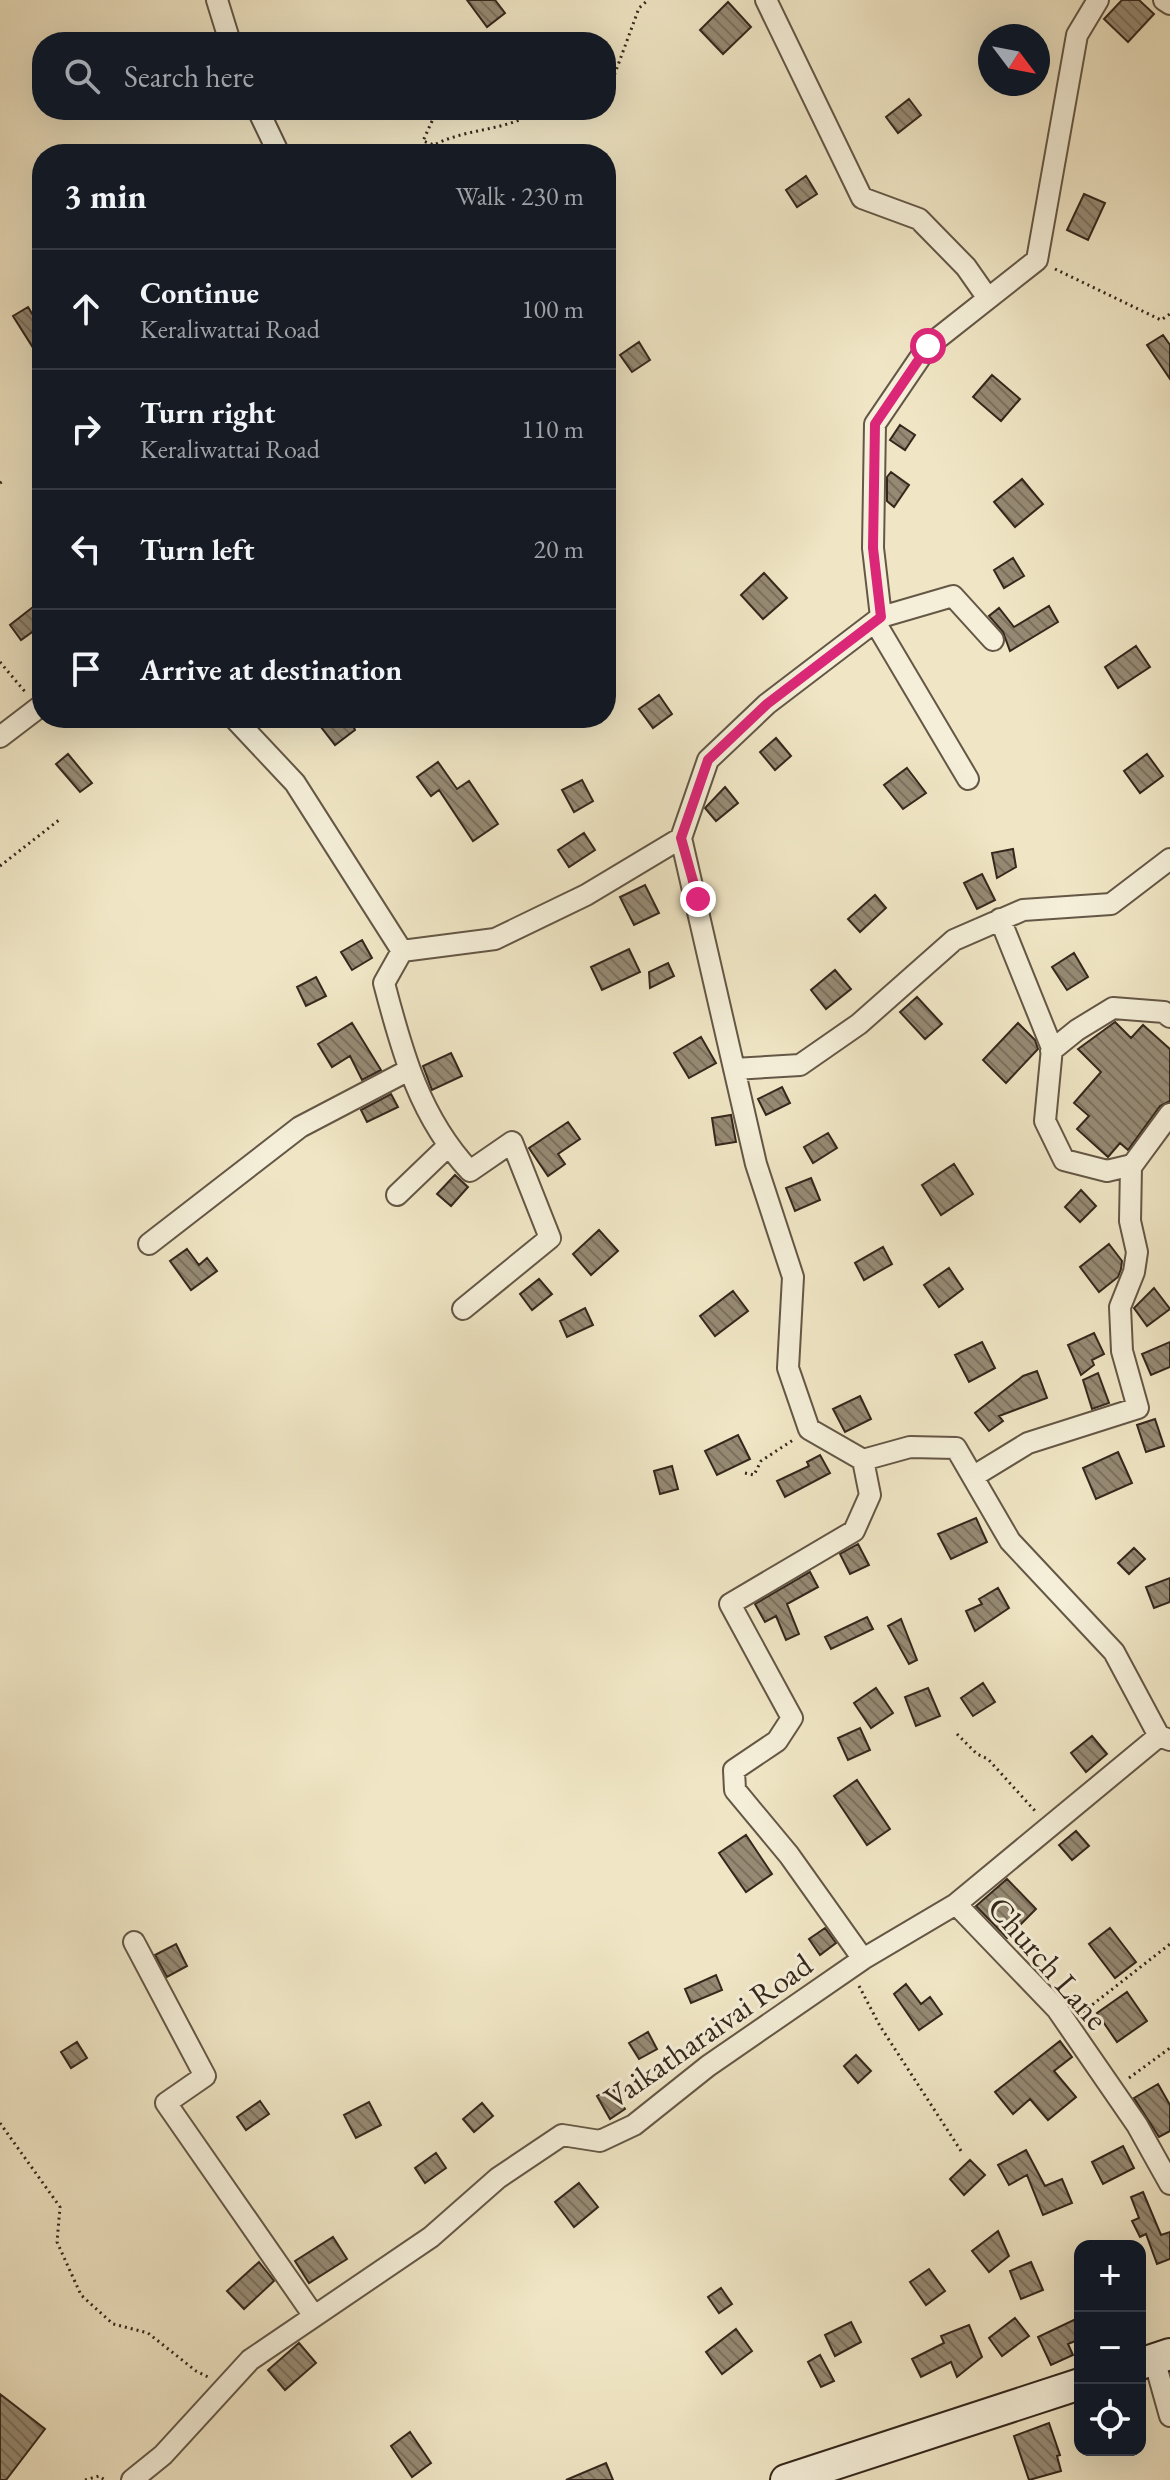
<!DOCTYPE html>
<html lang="en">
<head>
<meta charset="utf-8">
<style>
	body { margin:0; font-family:"EB Garamond",serif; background:#242831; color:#f1f3f6 }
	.controls { position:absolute; right:24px; bottom:24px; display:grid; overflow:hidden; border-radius:16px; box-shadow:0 8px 32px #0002 }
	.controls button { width:72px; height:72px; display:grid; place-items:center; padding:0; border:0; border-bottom:2px solid #363941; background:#171b24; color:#f1f3f6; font:40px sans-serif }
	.compass { position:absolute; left:978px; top:24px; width:72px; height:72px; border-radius:50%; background:#171b24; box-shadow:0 8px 32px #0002; rotate:122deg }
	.stop { position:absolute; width:24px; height:24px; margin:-18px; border:6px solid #db2777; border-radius:50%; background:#fff }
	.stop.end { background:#db2777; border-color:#fff; box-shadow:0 2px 8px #0008 }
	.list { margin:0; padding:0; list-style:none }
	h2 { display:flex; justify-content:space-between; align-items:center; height:104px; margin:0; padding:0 32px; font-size:34px }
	h2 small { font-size:26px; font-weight:400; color:#9ea1a6 }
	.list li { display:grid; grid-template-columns:52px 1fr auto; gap:24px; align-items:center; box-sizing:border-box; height:120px; padding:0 32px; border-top:2px solid #363941 }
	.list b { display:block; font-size:30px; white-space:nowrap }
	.list p { margin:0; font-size:26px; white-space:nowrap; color:#9ea1a6 }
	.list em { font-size:26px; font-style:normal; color:#9ea1a6 }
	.icon { flex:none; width:44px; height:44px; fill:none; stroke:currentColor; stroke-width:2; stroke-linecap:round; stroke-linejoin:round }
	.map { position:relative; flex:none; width:1170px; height:2480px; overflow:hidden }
	.search { position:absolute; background:#171b24; box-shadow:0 8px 32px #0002; left:32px; top:32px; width:584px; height:88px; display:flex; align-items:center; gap:20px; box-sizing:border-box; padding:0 28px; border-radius:32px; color:#9ea1a6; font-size:30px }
	.panel { position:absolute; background:#171b24; box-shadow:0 8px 32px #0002; left:32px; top:144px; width:584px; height:584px; border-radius:32px }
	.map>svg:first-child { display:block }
	.building { fill:url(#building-back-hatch); stroke:#35271c; stroke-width:2 }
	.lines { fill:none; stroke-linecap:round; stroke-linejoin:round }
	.street-casing { stroke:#645746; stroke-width:24 }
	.secondary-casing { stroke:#35271c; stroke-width:34 }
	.path { stroke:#35271c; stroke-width:3; stroke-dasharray:2 4; stroke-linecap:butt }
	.street { stroke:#f5efd9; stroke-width:20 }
	.secondary { stroke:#f5efd9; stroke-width:30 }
	.route { stroke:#db2777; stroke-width:10 }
	.labels { text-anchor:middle; stroke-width:6; stroke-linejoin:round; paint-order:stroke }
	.street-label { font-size:32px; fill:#35271c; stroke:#f5efd9 }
</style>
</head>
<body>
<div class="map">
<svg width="1170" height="2480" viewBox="0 0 1170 2480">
	<defs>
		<pattern id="building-back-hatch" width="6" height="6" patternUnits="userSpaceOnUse" patternTransform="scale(2)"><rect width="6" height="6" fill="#968a74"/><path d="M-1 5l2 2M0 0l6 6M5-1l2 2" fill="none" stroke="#7b715e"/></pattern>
	</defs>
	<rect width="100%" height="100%" fill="#f0e6c5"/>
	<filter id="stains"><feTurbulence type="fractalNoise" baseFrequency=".0025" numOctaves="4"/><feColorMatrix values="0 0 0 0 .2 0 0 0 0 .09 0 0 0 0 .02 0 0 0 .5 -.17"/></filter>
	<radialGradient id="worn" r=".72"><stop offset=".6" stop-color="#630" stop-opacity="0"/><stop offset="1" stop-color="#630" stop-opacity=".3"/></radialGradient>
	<!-- building -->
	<path class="building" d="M467,0H495L505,13L487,27Z
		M1122,0H1139L1154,14L1128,42L1104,19Z
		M728,2L751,27L723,54L700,30Z
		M909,99L921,115L898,133L886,117Z
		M806,176L817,194L797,207L786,190Z
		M1084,194L1105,203L1088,240L1067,230Z
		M28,307L42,330V362L13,316Z
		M1163,335L1170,345V379L1147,345Z
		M639,342L650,360L632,372L620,355Z
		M992,375L1020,399L1001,421L973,397Z
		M900,425L915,435L905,450L890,440Z
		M891,472L909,485L894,507L887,501V477Z
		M1022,479L1043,504L1015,527L994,502Z
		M1013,558L1024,576L1004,588L994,570Z
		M764,573L787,598L763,619L741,595Z
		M1049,606L1058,622L1010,651L1003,632L989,616L999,608L1014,627Z
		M33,607L42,625L21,640L10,625Z
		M1136,646L1150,667L1118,688L1105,667Z
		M659,695L672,714L653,728L639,709Z
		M314,718H350L355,730L335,745Z
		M776,738L791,756L775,770L760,752Z
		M68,754L92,783L80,792L56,764Z
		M1147,754L1163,776L1140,793L1124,771Z
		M438,762L457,789L469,781L498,824L473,841L439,790L431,796L417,777Z
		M907,768L926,793L903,809L884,785Z
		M582,780L593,801L574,812L562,790Z
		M725,787L738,803L716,821L705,808Z
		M584,833L595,850L569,867L558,850Z
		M1013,849L1016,867L997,878L992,853Z
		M982,874L995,900L977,909L964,883Z
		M645,885L659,913L634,925L620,897Z
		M875,895L886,908L860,932L848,919Z
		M362,940L372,958L352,970L341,952Z
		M629,949L640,972L602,990L591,967Z
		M1074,953L1088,977L1067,990L1052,967Z
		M668,963L674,976L650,988L649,972Z
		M835,970L851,989L826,1009L811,990Z
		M316,977L326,996L306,1006L297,987Z
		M917,997L942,1024L925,1039L900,1012Z
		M1115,1022L1131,1038L1143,1025L1170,1049V1101L1160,1106L1128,1150L1120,1143L1108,1157L1077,1129L1089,1116L1074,1103L1101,1072L1078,1049Z
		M352,1023L381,1070L362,1080L350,1056L332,1067L318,1044Z
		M1018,1023L1035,1040L1038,1049L1006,1083L983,1060Z
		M701,1037L716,1063L689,1078L674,1053Z
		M451,1053L462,1076L432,1090L423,1066Z
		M782,1087L790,1103L766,1115L758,1099Z
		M391,1094L398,1107L367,1122L361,1110Z
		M731,1115L736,1142L716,1145L712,1118Z
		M568,1122L580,1139L558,1154L565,1164L548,1176L529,1148Z
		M828,1133L837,1148L813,1163L804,1147Z
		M954,1164L973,1194L941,1215L922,1185Z
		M455,1175L468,1187L451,1206L437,1194Z
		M811,1178L820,1200L795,1211L786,1188Z
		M1081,1190L1096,1206L1080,1222L1065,1207Z
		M599,1230L618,1251L591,1275L573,1254Z
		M1109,1244L1122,1261L1121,1269L1118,1277L1099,1292L1080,1267Z
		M883,1247L892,1264L864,1280L855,1263Z
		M187,1249L199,1265L207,1258L217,1271L191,1290L170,1261Z
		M949,1268L963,1289L939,1307L924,1285Z
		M539,1279L552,1294L532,1310L520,1294Z
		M1154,1288L1170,1309L1147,1326L1134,1308Z
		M733,1291L748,1311L715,1336L700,1316Z
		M585,1308L593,1325L567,1337L560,1321Z
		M1094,1333L1104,1354L1092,1360L1094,1365L1081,1375L1068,1345Z
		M982,1342L995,1368L969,1382L955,1355Z
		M1170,1342V1367L1151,1375L1142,1354Z
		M1037,1371L1047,1398L999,1416L1003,1421L989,1431L975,1413L1023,1376Z
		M1098,1373L1109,1403L1092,1409L1083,1380Z
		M860,1396L871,1419L845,1432L833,1409Z
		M1155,1419L1164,1446L1146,1452L1137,1425Z
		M738,1435L750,1459L717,1475L705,1451Z
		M1118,1452L1132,1483L1096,1499L1083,1468Z
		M820,1455L830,1473L785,1497L777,1481L809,1466L807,1462Z
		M672,1466L678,1489L660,1494L654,1471Z
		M976,1518L987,1542L951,1559L938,1534Z
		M858,1544L869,1565L850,1574L840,1554Z
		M1134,1548L1145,1559L1129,1574L1118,1563Z
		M810,1572L818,1587L787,1604L799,1634L786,1640L776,1616L765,1622L755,1604Z
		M1170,1578V1602L1154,1608L1146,1587Z
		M998,1588L1009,1608L975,1631L966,1611L982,1604L979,1599Z
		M867,1617L873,1629L831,1649L825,1637Z
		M901,1619L917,1660L909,1664L888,1626Z
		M983,1683L995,1702L973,1716L961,1698Z
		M876,1688L893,1713L871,1728L854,1703Z
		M928,1688L940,1716L916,1726L905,1697Z
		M860,1728L870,1750L848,1760L838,1738Z
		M1092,1736L1107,1754L1086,1772L1071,1753Z
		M857,1780L890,1829L867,1845L834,1796Z
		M1076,1831L1089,1846L1072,1860L1059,1845Z
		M746,1835L772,1874L746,1892L719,1853Z
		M1007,1879L1036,1909L1007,1938L976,1906Z
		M825,1928L836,1943L820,1955L809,1939Z
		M1110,1928L1136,1962L1115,1978L1089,1944Z
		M176,1944L187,1966L167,1977L155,1955Z
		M716,1975L722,1990L691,2003L685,1989Z
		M906,1984L921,2004L930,1997L942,2014L919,2030L894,1994Z
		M1127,1992L1147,2021L1117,2042L1097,2013Z
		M648,2032L657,2049L639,2059L629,2043Z
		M1060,2041L1072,2057L1054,2071L1076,2097L1048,2120L1030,2099L1013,2114L995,2092Z
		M77,2042L87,2058L71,2068L61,2052Z
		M856,2055L871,2071L858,2083L844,2066Z
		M1158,2084L1170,2105V2131L1159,2137L1134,2098Z
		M612,2087L625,2109L610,2119L597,2096Z
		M260,2101L269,2114L246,2130L237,2117Z
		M369,2102L381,2125L356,2138L344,2115Z
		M482,2103L493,2116L474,2132L463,2119Z
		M1123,2146L1134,2168L1103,2184L1092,2162Z
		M1026,2150L1045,2186L1062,2179L1072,2203L1043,2215L1027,2175L1009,2185L998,2165Z
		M436,2153L446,2168L425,2183L415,2168Z
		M970,2160L985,2175L964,2195L950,2179Z
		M579,2183L598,2207L574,2227L555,2202Z
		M1143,2192L1161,2235L1170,2232V2259L1157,2264L1146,2234L1140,2237L1132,2221L1139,2218L1131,2197Z
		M998,2231L1009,2256L989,2272L972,2251Z
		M333,2237L347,2259L309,2283L295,2261Z
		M259,2262L274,2281L244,2309L227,2291Z
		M1031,2262L1043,2290L1021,2299L1010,2271Z
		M929,2269L945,2291L926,2305L910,2282Z
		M721,2288L732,2304L719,2313L708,2297Z
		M1080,2317V2339L1068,2344L1073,2355L1051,2365L1038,2337Z
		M1015,2318L1029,2336L1002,2356L989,2338Z
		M851,2322L861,2342L835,2356L825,2335Z
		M969,2325L982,2357L957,2377L951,2362L921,2377L912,2359L944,2343L941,2336Z
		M736,2329L752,2351L722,2374L706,2352Z
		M299,2343L316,2363L285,2390L268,2370Z
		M820,2355L834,2381L821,2387L808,2362Z
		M0,2394L45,2429L6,2480H0Z
		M1049,2423L1060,2455L1057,2456L1061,2471L1029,2480L1014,2436Z
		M410,2432L431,2463L412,2477L391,2446Z
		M606,2463L613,2480H566Z"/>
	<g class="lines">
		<defs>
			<path id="street" d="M217,0L230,42
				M766,0L862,198L919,219L966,267L987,297
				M1164,0L1170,4
				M258,110L279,154
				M881,617L953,596L993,640
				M875,622L968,779
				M234,718L295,783L402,951L495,939L586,895L681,838L708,760L767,704L881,617L873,548L875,424L928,346L1037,260L1077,35L1098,0
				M0,737L42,705
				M681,838L756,1164L793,1277L788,1368L809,1429L863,1460L910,1447L956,1448L1010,1541L1114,1652L1159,1736
				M1000,919L1052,1048L1045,1121L1064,1160L1107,1171L1132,1165
				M402,951L384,983C402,1052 420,1118 470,1171L512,1142L550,1238L463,1309
				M1051,1051L1077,1030L1113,1008L1164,1012L1170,1017
				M734,1069L800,1065L859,1024L954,940L1023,910L1111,904L1170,859
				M397,1195L447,1147
				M149,1244L300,1127L407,1071
				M863,1460L870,1495L854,1531L730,1604L792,1718L777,1741L734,1770L735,1790L789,1855L863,1959
				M974,1476L1028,1443L1138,1408L1122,1351L1120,1307L1134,1272L1137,1252L1130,1221L1131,1167L1170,1114
				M956,1904L1057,2009L1137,2125L1170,2184
				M134,1942L205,2076L166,2103L314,2316
				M1154,2359L1170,2416
				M132,2480L163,2455L250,2360L431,2237L498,2178L562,2135L600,2141L634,2125L708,2066L863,1959L956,1904L1159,1736L1170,1740"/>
			<path id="secondary" d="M1140,2364L1170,2354
				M786,2480L1080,2384"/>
		</defs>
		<!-- street casing -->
		<use href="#street" class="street-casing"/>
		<!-- secondary casing -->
		<use href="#secondary" class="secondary-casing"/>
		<!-- path -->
		<path class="path" d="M606,83L614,76L639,8L648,0
			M437,110L423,141L434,145C469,127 506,132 538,110
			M1055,269L1161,320L1170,314
			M0,483L5,480
			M0,662L26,693
			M0,866L59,820
			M745,1473L754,1475L761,1461L793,1440
			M957,1734L977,1754L988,1759L1036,1812
			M859,1986L880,2026L963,2154
			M1083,2012L1170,1944
			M1129,2078L1170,2048
			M0,2123L60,2207L57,2242L81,2295L113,2324L148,2333L196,2371L210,2378
			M85,2480L99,2476L105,2480"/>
		<!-- street -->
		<use href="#street" class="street"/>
		<!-- secondary -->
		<use href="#secondary" class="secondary"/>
	</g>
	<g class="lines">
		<!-- route -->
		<path class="route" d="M698,899L681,838L708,760L767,704L881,617L873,548L875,424L928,346"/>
	</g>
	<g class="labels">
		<!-- street labels -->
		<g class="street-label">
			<text transform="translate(1048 1963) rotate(49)" y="11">Church Lane</text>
			<text transform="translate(708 2031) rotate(-35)" y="11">Vaikatharaivai Road</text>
		</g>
	</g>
	<rect width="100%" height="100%" filter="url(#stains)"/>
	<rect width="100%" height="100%" fill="url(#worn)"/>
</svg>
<div class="controls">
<button>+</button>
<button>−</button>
<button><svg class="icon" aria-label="locate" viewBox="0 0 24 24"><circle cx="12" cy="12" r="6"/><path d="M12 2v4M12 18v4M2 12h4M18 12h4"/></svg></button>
</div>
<svg class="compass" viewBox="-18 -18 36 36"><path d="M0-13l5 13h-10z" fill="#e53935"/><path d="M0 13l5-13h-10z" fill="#9ea1a6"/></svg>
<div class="stop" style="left:928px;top:346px"></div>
<div class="stop end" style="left:698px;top:899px"></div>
<div class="search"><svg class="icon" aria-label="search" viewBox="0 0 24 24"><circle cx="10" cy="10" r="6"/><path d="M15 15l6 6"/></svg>Search here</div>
<section class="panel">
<h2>3 min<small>Walk · 230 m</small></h2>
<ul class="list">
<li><svg class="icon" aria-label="ahead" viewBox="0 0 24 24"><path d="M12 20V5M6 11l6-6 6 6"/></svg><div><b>Continue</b><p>Keraliwattai Road</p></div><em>100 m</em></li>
<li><svg class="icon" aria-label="right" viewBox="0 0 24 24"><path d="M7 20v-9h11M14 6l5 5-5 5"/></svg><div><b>Turn right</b><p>Keraliwattai Road</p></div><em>110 m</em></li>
<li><svg class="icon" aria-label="left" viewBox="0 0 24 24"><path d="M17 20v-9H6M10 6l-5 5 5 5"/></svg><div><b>Turn left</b></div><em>20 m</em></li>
<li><svg class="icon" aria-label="arrive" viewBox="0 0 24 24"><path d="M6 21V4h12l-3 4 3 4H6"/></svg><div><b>Arrive at destination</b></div></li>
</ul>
</section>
</div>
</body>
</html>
